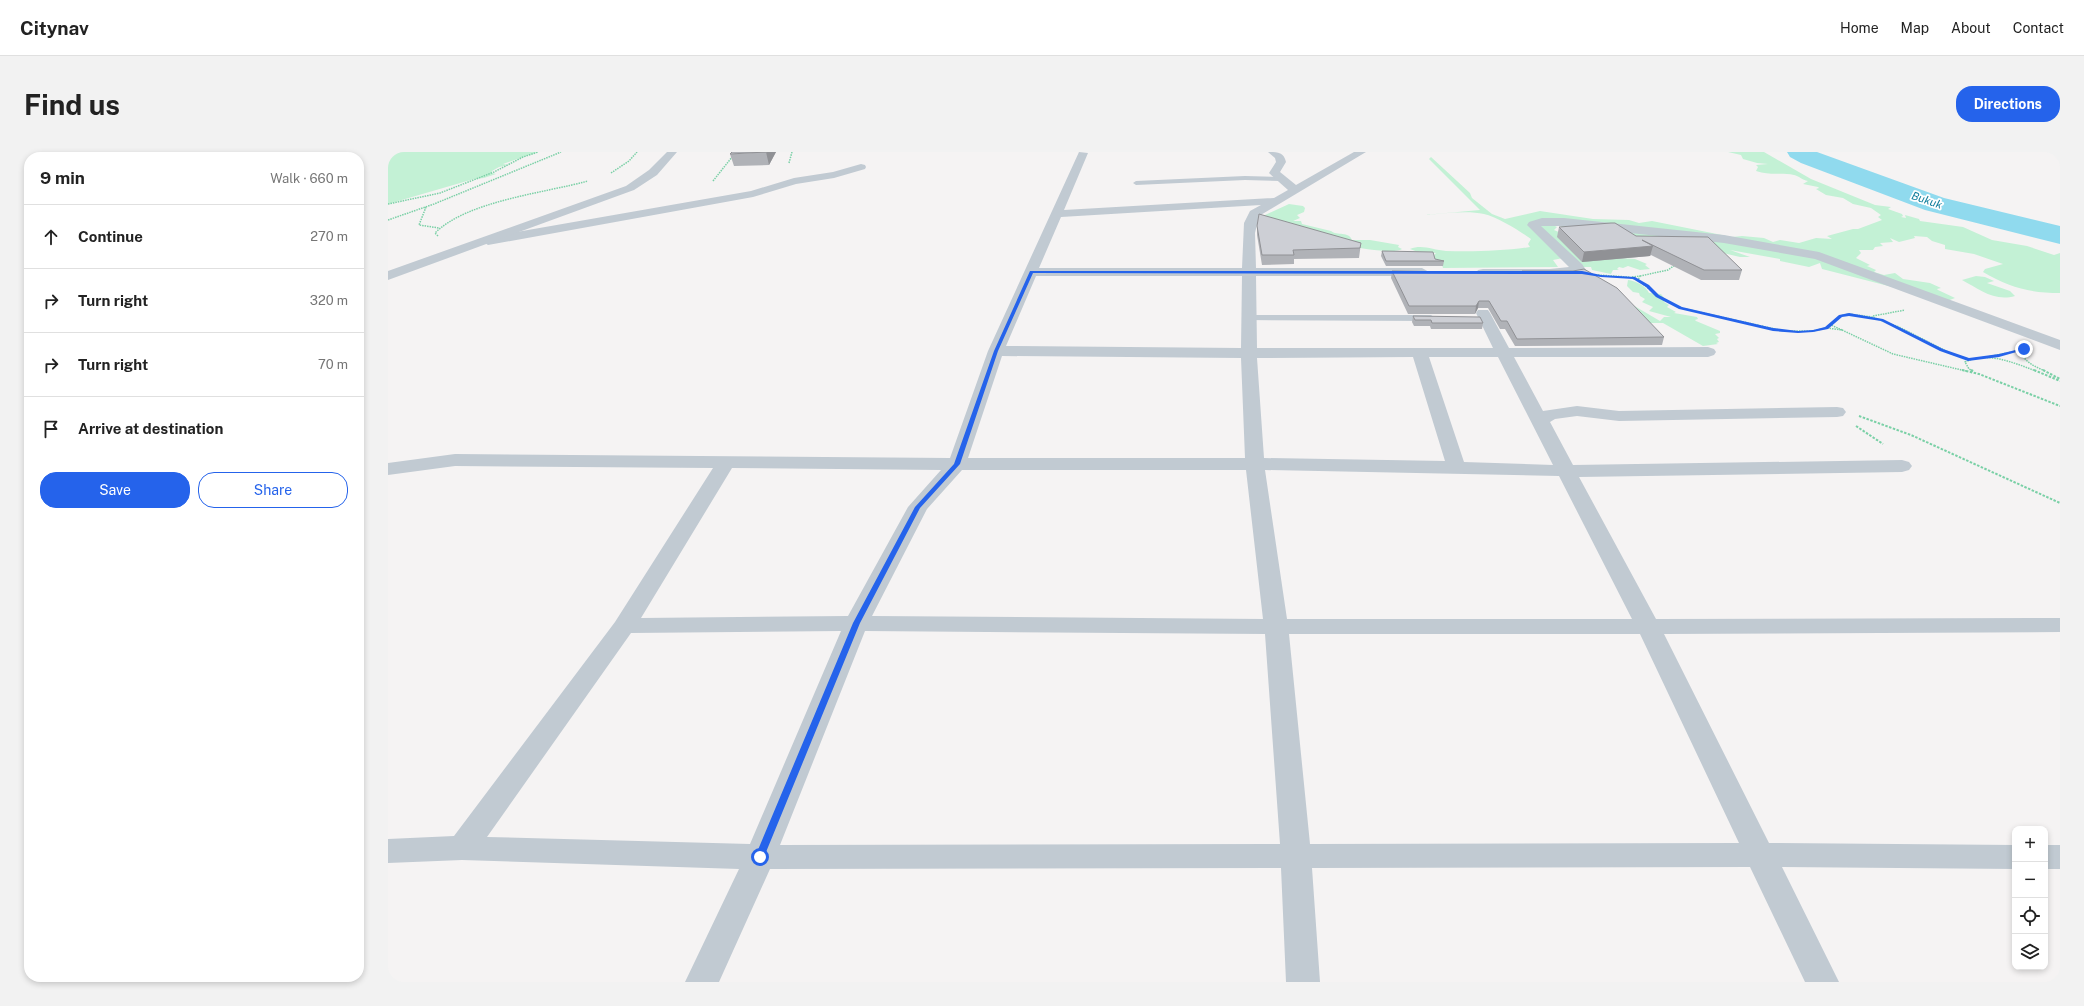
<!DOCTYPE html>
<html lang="en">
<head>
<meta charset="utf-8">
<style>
	body { margin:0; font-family:"Public Sans",sans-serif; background:#f2f2f2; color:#222 }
	.controls { position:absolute; right:12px; bottom:12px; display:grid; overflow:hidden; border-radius:8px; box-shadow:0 2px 6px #0003 }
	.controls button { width:36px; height:36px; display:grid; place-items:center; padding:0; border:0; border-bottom:1px solid #e0e0e0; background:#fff; color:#222; font:20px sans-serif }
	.stop { position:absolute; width:12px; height:12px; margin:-9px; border:3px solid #2563eb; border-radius:50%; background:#fff }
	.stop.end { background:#2563eb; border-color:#fff; box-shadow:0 1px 4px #0008 }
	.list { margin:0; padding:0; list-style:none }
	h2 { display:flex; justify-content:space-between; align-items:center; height:52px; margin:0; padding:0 16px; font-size:17px }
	h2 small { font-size:13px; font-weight:400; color:#767676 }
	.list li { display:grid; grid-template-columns:26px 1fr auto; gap:12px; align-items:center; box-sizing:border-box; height:64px; padding:0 16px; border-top:1px solid #e0e0e0 }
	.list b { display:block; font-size:15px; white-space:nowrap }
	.list em { font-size:13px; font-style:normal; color:#767676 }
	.actions { display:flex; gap:8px; padding:12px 16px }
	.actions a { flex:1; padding:9px 0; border:1px solid #2563eb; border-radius:16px; text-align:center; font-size:14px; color:#2563eb }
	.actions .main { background:#2563eb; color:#fff }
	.icon { flex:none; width:22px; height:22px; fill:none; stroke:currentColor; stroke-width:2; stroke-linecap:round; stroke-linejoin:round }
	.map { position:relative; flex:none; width:1672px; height:830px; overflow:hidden; border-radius:16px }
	header { display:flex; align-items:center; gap:24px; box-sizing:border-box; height:56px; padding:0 20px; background:#fff; border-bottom:1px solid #e0e0e0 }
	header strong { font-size:19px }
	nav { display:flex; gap:22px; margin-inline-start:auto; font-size:14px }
	.intro { display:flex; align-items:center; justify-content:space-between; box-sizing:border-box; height:96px; padding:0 24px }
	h1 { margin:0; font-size:28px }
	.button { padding:10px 18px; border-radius:16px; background:#2563eb; color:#fff; font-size:14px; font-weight:700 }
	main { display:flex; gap:24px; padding:0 24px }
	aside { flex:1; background:#fff; border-radius:16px; box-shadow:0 2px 6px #0003 }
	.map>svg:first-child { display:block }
	.green { fill:#c3f1d5 }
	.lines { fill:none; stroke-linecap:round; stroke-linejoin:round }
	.river { fill:#90daee; fill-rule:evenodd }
	.path-far1 { stroke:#7ad0a6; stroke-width:1.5; stroke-dasharray:1.5 1; stroke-linecap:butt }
	.path { stroke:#7ad0a6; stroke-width:2; stroke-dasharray:2.5 1.5; stroke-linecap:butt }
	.service { fill:#c1cad2; fill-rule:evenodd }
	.minor { fill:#c1cad2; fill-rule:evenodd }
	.tertiary { fill:#c1cad2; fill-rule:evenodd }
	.wall { fill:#b0b2b7 }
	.shaded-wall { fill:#909195 }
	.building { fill:#cdcfd5; stroke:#909195 }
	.route { fill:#2563eb }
	.labels { text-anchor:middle; stroke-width:3.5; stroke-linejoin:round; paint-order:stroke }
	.far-water-label { font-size:11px; font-style:italic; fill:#0c7c9b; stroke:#fff }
</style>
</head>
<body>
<header>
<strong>Citynav</strong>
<nav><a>Home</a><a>Map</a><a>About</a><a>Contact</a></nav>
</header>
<div class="intro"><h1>Find us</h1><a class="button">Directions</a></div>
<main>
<aside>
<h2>9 min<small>Walk · 660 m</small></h2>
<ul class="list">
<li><svg class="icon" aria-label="ahead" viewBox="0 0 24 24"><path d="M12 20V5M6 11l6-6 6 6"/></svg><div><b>Continue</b></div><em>270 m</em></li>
<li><svg class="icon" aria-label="right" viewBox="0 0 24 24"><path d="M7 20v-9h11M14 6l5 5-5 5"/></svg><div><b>Turn right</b></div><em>320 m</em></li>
<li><svg class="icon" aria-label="right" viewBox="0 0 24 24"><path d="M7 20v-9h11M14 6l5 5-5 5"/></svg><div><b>Turn right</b></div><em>70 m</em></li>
<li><svg class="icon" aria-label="arrive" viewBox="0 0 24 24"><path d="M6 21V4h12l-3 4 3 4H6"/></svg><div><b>Arrive at destination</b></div></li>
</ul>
<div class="actions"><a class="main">Save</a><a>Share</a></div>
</aside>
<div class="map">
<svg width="1672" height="830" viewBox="0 0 1672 830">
	<rect width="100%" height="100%" fill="#f5f3f3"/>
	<!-- green -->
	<path class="green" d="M0,0H150L115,12L121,13L111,15L104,19V21L108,22L96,26L86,27L0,52Z
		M1340,0H1376L1423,27L1487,53L1503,55L1500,57L1514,62L1515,64L1513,65L1518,66L1517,63L1531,67L1532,69L1575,75L1604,88L1639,94L1666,103L1672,101V141C1641,141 1621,135 1595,120L1597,117L1615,112L1586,102L1557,97V93L1544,89L1539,85L1526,84L1527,86L1511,90L1502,86L1505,90L1492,91L1495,94L1487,95L1485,98H1471L1473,101L1468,106L1482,113L1479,114L1488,118L1486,120L1496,123L1507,121L1515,127L1542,131L1553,136L1549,137L1550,138L1567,146L1559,149L1438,118L1434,117L1432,111L1421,115L1392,109V107L1342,98L1362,105H1352L1284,89L1174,75L1171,73H1165L1169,75L1166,78L1231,106L1247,107L1259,112L1257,113L1262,117L1252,118L1240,114L1235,116L1231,115L1229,117L1231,118H1225L1223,122L1204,118L1203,115H1193L1147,71L1175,106L1165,108L1170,115L1055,116L1054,113H1045V104L1048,101L1030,100L1022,97C1034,92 1045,98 1058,99C1084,100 1117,99 1142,95L1140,92L1143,87C1132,79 1109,65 1096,62C1078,58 1055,62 1036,63L1092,58L1041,7L1043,5L1082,41L1084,46L1104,62L1117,67L1152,59L1205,67L1241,68L1251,71L1264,69L1344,85L1354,84L1376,86L1385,90L1392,88L1411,91L1428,86L1444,87L1439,84L1465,77H1470L1494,68L1490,65L1493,63L1483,56L1465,52L1455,46L1438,43L1428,37L1431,36L1430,35L1415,32L1420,29C1414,28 1411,24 1406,23C1393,20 1383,24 1368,19L1370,15L1368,13L1380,12L1369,11L1355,7L1353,3Z
		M901,52L915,54L917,56L916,60L909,63L912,66L905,69H913L914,72L943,79C949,84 961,79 964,88H982L1011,93L1010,95L1014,97C1003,105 930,88 914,83C900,80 887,71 875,64Z
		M1588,124L1597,125L1606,129L1599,131L1622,139L1627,144C1606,150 1591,137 1574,128Z
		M1240,128C1248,129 1258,134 1261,141L1273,142L1277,147L1276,150L1281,153L1279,155L1288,160L1286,161L1309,165L1310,167L1307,168L1308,169L1332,179V181L1327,182L1331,186L1329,187L1331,190L1328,191L1330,192L1315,194L1275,171H1203L1204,129L1272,169L1276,165H1283L1261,159L1265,155L1254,150L1257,147L1252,144L1251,141L1245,140L1239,134Z"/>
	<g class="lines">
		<!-- river -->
		<path class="river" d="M1399,0H1429L1556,46L1672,74V92L1537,58L1413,11L1402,5Z"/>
		<!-- path-far1 -->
		<path class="path-far1" d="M401,11L404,0
			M223,21L241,9L249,0
			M325,29L348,0
			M0,52L52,41L106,20L135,5L150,0
			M38,55L31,73L51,76
			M0,68L46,52L173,0
			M50,84L47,81C79,49 156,41 200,29
			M1210,123L1240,125L1250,128L1270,144L1293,156L1396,179H1425L1438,176L1452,164L1461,162L1484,165L1511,175L1564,202L1580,207
			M1252,124L1280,118L1287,113
			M1244,125L1252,124L1250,128
			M1485,164L1517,158
			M1439,176L1454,178L1443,173
			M1454,178L1505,202L1578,219
			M1633,200C1636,210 1648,215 1657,219
			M1599,205L1629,199
			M1585,219L1581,217L1577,210C1600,199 1626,211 1648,219"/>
		<!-- path -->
		<path class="path" d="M1574,218L1591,222L1672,254
			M1583,218L1585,219
			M1646,218L1672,229
			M1655,218L1672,227
			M1471,264L1523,283L1672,351
			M1468,274L1495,292"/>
		<!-- service -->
		<path class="service" d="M857,24L893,25L896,27L893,29L857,28L748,33L745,31L748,29Z
			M861,163H1043L1047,166L1043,169L858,168V164Z"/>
		<!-- minor -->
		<path class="minor" d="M691,0L700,1L676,58L886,46L900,38L881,21L888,10L887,6L880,0C889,0 896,0 898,10L892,20L908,33L966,0H978L871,64L867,81L868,116H1034L1041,120L1034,124H868L869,196H1105L1088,161L1090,158H1100L1102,161L1121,196L1320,195L1326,197L1328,200L1326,203L1320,205H1126L1155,259L1189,254L1231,259L1449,255L1455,256L1458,260L1455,264L1449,265L1231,269L1189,264L1167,267L1162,270L1185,313L1514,308L1521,310L1524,314L1521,318L1514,320L1191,325L1268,467L1672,466V480L1276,482L1381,691L1627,693V717L1394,715L1451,830H1417L1362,715L924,716L932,830H898L893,716L382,717L331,830H297L351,717L74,708L0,711V687L66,684L227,470L325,316L67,314L0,323V311L67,302L562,306L600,199ZM873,53L862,59L856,71L854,116H651L673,65ZM648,124H854L853,196L618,194ZM614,204L853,206L857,306H580ZM1025,205L1057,309L876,306L869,206ZM1041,205H1110L1165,313L1076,310ZM344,316L553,318L520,355L460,464L253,466ZM574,318H858L875,467L484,464L539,357ZM877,318L1171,324L1244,467H899ZM453,479L362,692L99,685L243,481ZM477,479L877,482L892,692L392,693ZM901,482H1252L1351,691L922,692Z
			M473,12L477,13L478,15L477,17L446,26L408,32L365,45L100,93L94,89L100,85L363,39L406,26L445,20Z
			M1154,66H1176L1336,83L1431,100L1672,188V198L1427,107L1336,91L1176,74H1153L1194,112L1198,118L1196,121L1162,125L1090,124L1088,121L1090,118L1095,117H1162L1181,115L1139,73L1141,70Z
			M1657,693H1672V717H1657Z"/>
		<!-- tertiary -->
		<path class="tertiary" d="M279,0H289L269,23L246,38L0,128V119L238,34L261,18Z"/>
	</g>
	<!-- wall -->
	<path class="wall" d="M388,0L381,13L346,14L342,2Z
		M869,74L973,91L971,106L906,107V112L874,113L869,83Z
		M1171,75L1248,84L1354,118L1351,128H1313L1263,103L1262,104L1194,110L1169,85Z
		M994,99L1056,109L1055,114H998L993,104Z
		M1004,119L1134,121V119L1276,185L1274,193L1127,194L1117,177H1112L1100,156H1090L1087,162H1020L1003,126Z
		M1025,164L1095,171L1094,177H1043L1042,174H1026L1024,170Z"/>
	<!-- shaded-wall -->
	<path class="shaded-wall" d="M378,0H388L381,13Z
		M1265,94L1262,104L1194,110L1196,100Z
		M1091,149L1090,156L1087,162L1088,154Z"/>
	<!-- building -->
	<path class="building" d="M344,0H378L342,2Z
		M871,62L973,91L972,96L905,98L906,103H874L869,74Z
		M1223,71H1227L1248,84L1320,85L1354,118H1316L1254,88L1265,94L1196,100L1171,75Z
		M994,99L1045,100L1047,107L1056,109H998Z
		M1196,117L1229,136L1276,185L1129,187L1119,169H1113L1101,149H1091L1088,154H1021L1004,119L1136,121L1134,119H1185Z
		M1025,164L1092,165L1095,171H1044L1043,168H1027Z"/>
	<!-- route -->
	<path class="route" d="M642,119H1194L1213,123L1247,125L1261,133L1271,143L1294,155L1385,176L1410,179L1425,178L1437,175L1451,163L1461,161L1495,167L1555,197L1581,206L1611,202L1636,196L1639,197L1611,205L1580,209L1552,199L1493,169L1461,164L1454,165L1440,177L1425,180L1410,181L1385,179L1291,157L1268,145L1258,135L1245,127L1213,125L1194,122L645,121L610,199L572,312L532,356L472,471L376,705L375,708H369L367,705L465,471L527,355L566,312L606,199Z"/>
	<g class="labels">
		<!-- far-water labels -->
		<g class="far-water-label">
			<text transform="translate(1539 48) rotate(19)" y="4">Bukuk</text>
		</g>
	</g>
</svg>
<div class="controls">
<button>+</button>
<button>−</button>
<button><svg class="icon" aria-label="locate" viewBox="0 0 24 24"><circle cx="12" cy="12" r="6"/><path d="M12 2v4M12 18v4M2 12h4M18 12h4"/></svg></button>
<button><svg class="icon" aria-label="layers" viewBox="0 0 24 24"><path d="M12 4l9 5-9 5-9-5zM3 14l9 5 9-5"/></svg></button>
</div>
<div class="stop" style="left:372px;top:705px"></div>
<div class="stop end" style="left:1636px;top:197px"></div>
</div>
</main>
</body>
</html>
